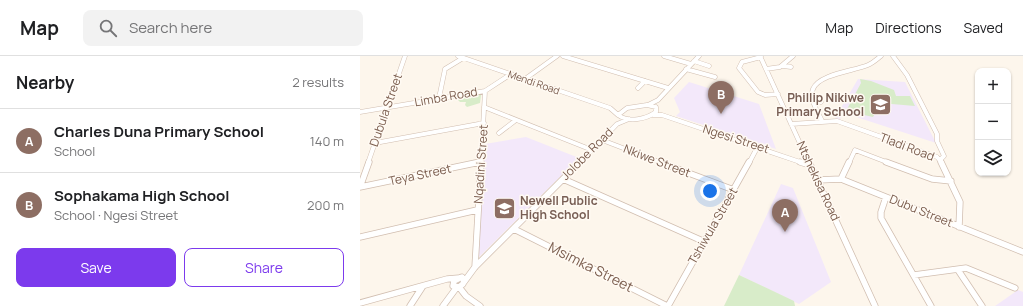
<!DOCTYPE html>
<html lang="en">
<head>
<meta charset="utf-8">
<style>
	body { margin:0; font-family:Manrope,sans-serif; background:#f2f2f2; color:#202124 }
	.controls { position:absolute; right:12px; top:12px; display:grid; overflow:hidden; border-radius:8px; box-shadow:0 1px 3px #0004 }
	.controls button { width:36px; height:36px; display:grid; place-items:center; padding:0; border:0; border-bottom:1px solid #e0e0e0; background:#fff; color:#202124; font:20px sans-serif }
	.you { position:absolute; left:350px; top:135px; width:14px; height:14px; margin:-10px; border:3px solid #fff; border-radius:50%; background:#1a73e8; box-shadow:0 0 0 6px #1a73e833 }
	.badge { display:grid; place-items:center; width:26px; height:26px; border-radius:50%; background:#7c3aed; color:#fff; font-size:13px; font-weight:700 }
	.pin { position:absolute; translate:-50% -33px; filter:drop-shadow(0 1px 2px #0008) }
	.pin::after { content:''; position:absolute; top:21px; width:14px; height:12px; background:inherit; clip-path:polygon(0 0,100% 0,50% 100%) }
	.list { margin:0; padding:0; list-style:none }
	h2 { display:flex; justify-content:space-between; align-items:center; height:52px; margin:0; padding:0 16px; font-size:17px }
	h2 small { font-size:13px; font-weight:400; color:#757577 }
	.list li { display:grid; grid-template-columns:26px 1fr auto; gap:12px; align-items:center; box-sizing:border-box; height:64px; padding:0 16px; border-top:1px solid #e0e0e0 }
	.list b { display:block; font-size:15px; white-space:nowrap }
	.list p { margin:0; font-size:13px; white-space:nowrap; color:#757577 }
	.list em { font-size:13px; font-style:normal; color:#757577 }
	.actions { display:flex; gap:8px; padding:12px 16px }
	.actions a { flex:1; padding:9px 0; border:1px solid #7c3aed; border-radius:8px; text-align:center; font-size:14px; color:#7c3aed }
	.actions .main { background:#7c3aed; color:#fff }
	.icon { flex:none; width:22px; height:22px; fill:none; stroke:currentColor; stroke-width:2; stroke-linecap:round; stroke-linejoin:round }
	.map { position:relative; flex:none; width:663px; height:250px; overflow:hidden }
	header { display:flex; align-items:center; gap:24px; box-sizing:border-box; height:56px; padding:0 20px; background:#fff; border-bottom:1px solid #e0e0e0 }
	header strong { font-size:19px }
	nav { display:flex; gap:22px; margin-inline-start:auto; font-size:14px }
	.search { width:280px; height:36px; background:#f2f2f2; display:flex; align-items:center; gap:10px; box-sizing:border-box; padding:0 14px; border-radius:8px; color:#757577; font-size:15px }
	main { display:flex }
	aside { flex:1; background:#fff }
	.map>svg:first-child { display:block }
	.education { fill:#f3e8fa }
	.green { fill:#d8ecc9 }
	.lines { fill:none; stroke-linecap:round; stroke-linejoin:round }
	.minor-far1-casing { stroke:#d1beb0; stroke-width:5 }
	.minor-casing { stroke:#d1beb0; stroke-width:7 }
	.minor-far1 { stroke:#fff; stroke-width:4 }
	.minor { stroke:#fff; stroke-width:5.5 }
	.labels { text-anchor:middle; stroke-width:3; stroke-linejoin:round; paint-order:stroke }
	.far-street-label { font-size:10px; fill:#7a5c4d; stroke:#fffaf3 }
	.street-label { font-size:12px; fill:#7a5c4d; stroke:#fffaf3 }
	.education-label { font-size:12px; font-weight:bold; fill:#785e54; stroke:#fffaf3; text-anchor:end }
	.near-street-label { font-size:14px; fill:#7a5c4d; stroke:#fffaf3 }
</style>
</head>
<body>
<header>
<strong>Map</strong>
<div class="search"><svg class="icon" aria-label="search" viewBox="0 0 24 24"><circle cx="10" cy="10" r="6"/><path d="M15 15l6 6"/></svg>Search here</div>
<nav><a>Map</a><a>Directions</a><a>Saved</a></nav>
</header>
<main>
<aside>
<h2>Nearby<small>2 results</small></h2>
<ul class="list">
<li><span class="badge" style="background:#8d6e63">A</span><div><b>Charles Duna Primary School</b><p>School</p></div><em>140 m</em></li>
<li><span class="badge" style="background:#8d6e63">B</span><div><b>Sophakama High School</b><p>School · Ngesi Street</p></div><em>200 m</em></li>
</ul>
<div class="actions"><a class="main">Save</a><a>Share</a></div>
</aside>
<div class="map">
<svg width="663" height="250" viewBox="0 0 663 250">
	<rect width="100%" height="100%" fill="#fdf6ec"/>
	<!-- education -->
	<path class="education" d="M498,23L545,26L576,87L484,57L480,63L475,62Z
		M329,26L399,48L416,93L316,60L320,56L314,42Z
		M166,81L219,102L118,202L125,88Z
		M421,128L433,132L471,226L439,248L379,219Z
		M658,234L663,236V250H635Z"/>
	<!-- green -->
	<path class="green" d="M500,23L511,25L534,34L536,40H550L555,50L520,47L513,61L486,55L501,27Z
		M119,37L121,39L120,47L107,51L105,49L106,46H100L96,42V40Z
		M379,219L434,245L435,250H364Z"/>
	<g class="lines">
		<defs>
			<path id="minor-far1" d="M98,0L250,52L258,59
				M203,0L308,32
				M304,0L331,8
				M400,0L449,107
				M533,0L547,19L577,78V85L584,100L580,104
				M401,1L382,6L379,12L398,36L405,39L418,38
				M334,5L349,10
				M423,10L431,11
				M326,13L355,21
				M406,13L420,11L433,0
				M165,23L197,0
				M278,32L285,25
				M79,42L85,13L103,2
				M452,44L461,46
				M287,49L296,51V56C286,63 269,67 258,59L267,52Z
				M288,49L298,44L339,0
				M124,51L232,94
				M0,56L125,35
				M293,59H302L443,107
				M462,65C458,56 449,43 453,33C459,18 494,15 508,9C513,7 517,3 521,0
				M431,68L477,65L577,101L582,107
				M139,77L156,64
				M242,84L302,107
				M15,87L124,67
				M8,107L45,0
				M117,107L120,106
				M121,107L125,35L151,18
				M219,107L257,68L269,63
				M389,107L398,90
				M489,107L495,94L529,107"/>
			<path id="minor" d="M299,106L374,134
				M440,106L450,109
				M449,106L515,250
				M526,106L572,123L591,125
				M581,106L600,146L599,171
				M203,123L345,186
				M481,123L489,106
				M458,124L481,123L663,196
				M0,131L9,106
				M0,131L120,106
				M526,141L521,156V162L571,250
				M154,173L307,250
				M0,181L117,154
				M115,211L121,106
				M598,214L622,250
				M554,219L606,212L655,232
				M102,221L104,224L103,228L99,231L93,230L94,225Z
				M104,226L115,211L220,106
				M99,231L106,240L120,250
				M0,247L87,223L99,222
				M50,250L63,230
				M83,250L97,231
				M308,250L389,106"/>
		</defs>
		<!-- minor-far1 casing -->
		<use href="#minor-far1" class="minor-far1-casing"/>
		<!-- minor casing -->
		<use href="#minor" class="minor-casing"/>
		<!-- minor-far1 -->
		<use href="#minor-far1" class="minor-far1"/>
		<!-- minor -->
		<use href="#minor" class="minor"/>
	</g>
	<!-- icons -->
	<defs>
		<symbol id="school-square" viewBox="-11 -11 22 22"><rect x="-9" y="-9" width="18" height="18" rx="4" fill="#8d6e63" stroke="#fffaf3"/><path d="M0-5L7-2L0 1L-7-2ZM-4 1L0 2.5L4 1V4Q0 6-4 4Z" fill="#fff"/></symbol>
	</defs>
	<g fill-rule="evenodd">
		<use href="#school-square" x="508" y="36" width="25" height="25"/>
		<use href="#school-square" x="132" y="140" width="25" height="25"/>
	</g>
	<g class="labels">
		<!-- far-street labels -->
		<g class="far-street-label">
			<text transform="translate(174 26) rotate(19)" y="4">Mendi Road</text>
		</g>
		<!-- street labels -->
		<g class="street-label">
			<text transform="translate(86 41) rotate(-10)" y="4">Limba Road</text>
			<text transform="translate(26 54) rotate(-71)" y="4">Dubula Street</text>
			<text transform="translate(376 83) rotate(18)" y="4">Ngesi Street</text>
			<text transform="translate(547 91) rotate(21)" y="4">Tladi Road</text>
			<text transform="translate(227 98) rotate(-45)" y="4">Jolobe Road</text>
			<text transform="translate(297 105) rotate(21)" y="4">Nkiwe Street</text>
			<text transform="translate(121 108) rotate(-86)" y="4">Nqadini Street</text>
			<text transform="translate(60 119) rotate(-12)" y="4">Teya Street</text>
			<text transform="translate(458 125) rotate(65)" y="4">Ntshekisa Road</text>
			<text transform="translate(561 155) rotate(22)" y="4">Dubu Street</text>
			<text transform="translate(353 170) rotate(-60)" y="4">Tshiwula Street</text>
		</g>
		<!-- education labels -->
		<g class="education-label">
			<text x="504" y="46">Phillip Nikiwe<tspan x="504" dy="14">Primary School</tspan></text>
			<text x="160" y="149" text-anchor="start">Newell Public<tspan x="160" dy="14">High School</tspan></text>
		</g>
		<!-- near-street labels -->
		<g class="near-street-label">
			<text transform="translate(231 211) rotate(27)" y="5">Msimka Street</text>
		</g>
	</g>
</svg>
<div class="controls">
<button>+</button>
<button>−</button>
<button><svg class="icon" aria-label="layers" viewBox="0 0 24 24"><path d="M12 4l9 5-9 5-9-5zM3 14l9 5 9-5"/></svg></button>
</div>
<div class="you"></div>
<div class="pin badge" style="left:425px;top:176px;background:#8d6e63">A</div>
<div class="pin badge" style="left:361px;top:58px;background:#8d6e63">B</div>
</div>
</main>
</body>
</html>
